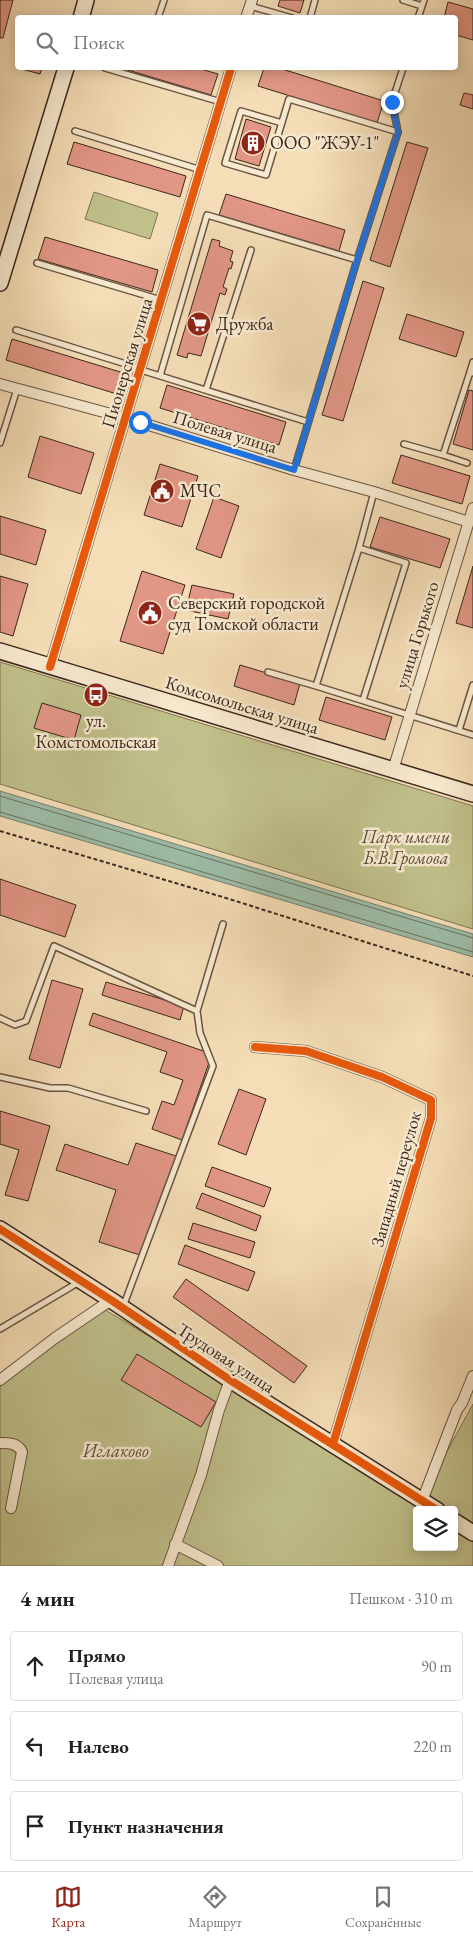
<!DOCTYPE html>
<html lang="ru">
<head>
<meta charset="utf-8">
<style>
	body { margin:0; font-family:"EB Garamond",serif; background:#f2f2f2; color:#222 }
	.controls { position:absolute; right:15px; bottom:15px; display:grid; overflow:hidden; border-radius:5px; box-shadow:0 2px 12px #0003 }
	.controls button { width:45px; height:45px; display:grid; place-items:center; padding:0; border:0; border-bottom:1px solid #e0e0e0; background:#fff; color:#222; font:25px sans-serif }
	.stop { position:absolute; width:15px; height:15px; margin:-11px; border:4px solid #1a73e8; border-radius:50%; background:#fff }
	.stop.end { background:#1a73e8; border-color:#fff; box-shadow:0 1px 5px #0008 }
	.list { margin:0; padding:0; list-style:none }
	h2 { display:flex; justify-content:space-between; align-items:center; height:65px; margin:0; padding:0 20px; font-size:21px }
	h2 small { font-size:16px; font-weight:400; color:#767676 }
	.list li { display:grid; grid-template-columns:32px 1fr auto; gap:15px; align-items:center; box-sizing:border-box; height:70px; margin:0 10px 10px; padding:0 10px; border:1px solid #e0e0e0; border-radius:5px }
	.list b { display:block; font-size:19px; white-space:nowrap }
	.list p { margin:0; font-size:16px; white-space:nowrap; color:#767676 }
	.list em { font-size:16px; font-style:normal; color:#767676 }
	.icon { flex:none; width:28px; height:28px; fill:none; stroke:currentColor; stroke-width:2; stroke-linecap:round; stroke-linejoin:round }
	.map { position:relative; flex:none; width:473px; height:1566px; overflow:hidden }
	.search { position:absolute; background:#fff; box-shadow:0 2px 12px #0003; left:15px; right:15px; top:15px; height:55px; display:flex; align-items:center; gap:12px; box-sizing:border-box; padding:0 18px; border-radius:5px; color:#767676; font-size:19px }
	.sheet { height:305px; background:#fff }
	nav { display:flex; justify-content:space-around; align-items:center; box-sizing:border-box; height:70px; border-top:1px solid #e0e0e0; background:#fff; font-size:14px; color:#767676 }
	nav a { display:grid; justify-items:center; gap:2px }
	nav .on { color:#8f2418 }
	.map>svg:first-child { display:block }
	.green { fill:#c0c08b; stroke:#7e7454; fill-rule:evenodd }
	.water { fill:#9dbda8; stroke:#768170 }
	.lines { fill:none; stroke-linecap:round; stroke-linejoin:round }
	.shore { stroke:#6c7262; stroke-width:1 }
	.building { fill:#e29786; stroke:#3b271d }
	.lane-casing { stroke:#6a5544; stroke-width:8 }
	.street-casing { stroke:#6a5544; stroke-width:12 }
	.secondary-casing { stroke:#3b271d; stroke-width:18 }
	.path { stroke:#3b271d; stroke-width:2; stroke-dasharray:4 2.5; stroke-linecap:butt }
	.lane { stroke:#f8ead0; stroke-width:5 }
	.street { stroke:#f8ead0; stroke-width:10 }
	.secondary { stroke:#f8ead0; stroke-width:15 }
	.cycleway-casing { stroke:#f8ead0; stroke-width:11 }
	.cycleway { stroke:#e8590c; stroke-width:8 }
	.route { stroke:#1a73e8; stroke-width:6 }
	.labels { text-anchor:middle; stroke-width:5; stroke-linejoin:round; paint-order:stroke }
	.poi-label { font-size:18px; fill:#3b271d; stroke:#f8ead0; text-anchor:start }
	.street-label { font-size:18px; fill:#3b271d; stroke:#f8ead0 }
	.park-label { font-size:18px; font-style:italic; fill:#5c4d38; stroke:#f8ead0 }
</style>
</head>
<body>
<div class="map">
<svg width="473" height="1566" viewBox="0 0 473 1566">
	<rect width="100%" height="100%" fill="#f5deb7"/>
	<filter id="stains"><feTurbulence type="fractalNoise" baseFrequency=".004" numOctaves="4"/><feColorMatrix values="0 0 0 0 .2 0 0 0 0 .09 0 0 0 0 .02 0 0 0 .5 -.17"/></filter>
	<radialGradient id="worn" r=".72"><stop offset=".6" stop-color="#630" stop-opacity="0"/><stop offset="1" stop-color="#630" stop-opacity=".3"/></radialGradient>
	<!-- green -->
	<path class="green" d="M94,192L158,213L150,239L85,219Z
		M0,662L473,806V929L0,784Z
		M97,1305L421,1499L473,1404V1566H0V1375ZM417,1510H454V1547H417Z"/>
	<!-- water -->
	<path class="water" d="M0,791L473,934V957L0,816Z"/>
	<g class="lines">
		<!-- shore -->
		<path class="shore" d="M0,796L473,938
			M0,812L473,952"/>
	</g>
	<!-- building -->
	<path class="building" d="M0,0H13L3,38H0Z
		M280,0H304L300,13L278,6Z
		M448,2L473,9V40L456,35V18H444Z
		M18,68H42L40,74Z
		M121,68H197L218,74L211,95Z
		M264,68H279L384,101L377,123L258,86Z
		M464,93L473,95V109L460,105Z
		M246,119L271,127L259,166L235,159Z
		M74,142L186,176L180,197L67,164Z
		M407,142L428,148L390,267L370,260Z
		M226,194L345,230L339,251L219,215Z
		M45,237L158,270L152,292L38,259Z
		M212,239L220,241L219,246L233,251L230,261L233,262L231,269L229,268L223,287L227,289L225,295L220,293L201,356L188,353L187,358L177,355Z
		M363,281L384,288L343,421L322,415Z
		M407,314L464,332L456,357L399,339Z
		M12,339L127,374L120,395L6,360Z
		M167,385L286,422L279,445L160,408Z
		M469,390L473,391V450L453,444Z
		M40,436L94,453L81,494L28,477Z
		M401,455L470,476L462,504L392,483Z
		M160,464L198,476L182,527L144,515Z
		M214,497L239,506L221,558L196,549Z
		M0,516L46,530L36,565L0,554Z
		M380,517L450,539L440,568L370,547Z
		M473,566V628L456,623Z
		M142,571L185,585L163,654L120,641Z
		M0,576L28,584L13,636L0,632Z
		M192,585L234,594L228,619L186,610Z
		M240,665L300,683L294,705L234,686Z
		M326,697L392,717L385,740L319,720Z
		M42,703L81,715L74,740L34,728Z
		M0,879L76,905L65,937L0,915Z
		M52,980L83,989L60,1068L29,1059Z
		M106,982L184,1006L180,1020L102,995Z
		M93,1013L212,1054L182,1140L152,1129L162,1101L174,1105L183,1080L160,1072L167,1052L89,1025Z
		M239,1089L266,1099L246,1155L218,1144Z
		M0,1111L50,1126L28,1201L5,1195L19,1150L0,1144Z
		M136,1143L176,1156L143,1256L99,1242L116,1190L56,1170L65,1144L128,1165Z
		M212,1167L271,1188L264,1207L205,1186Z
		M202,1193L261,1216L256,1231L196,1208Z
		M193,1223L255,1242L250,1258L188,1239Z
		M185,1245L255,1272L248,1291L178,1264Z
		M186,1279L307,1366L294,1383L173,1297Z
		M137,1354L216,1402L201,1427L121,1380Z"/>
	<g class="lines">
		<defs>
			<path id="lane" d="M403,0L422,6
				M250,6L292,18
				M158,18L164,0
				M310,18L315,0
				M418,18L424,0
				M105,68L221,102
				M75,131L201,170
				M398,132L392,102L403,68
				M37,263L161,300
				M16,330L142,369
				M141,370L308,422
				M470,372L473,362
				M160,376L207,215L357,260L398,132L289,99L266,175L225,163L241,111L282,123
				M206,390L251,250
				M0,443L17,389
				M404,444L443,455L470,372L473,373
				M443,455L467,463
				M294,470L357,260
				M359,548L374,492
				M268,672L316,686
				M363,700L406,563L359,548L316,686L473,735
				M459,730L473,685
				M0,1018L15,1025L26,1021L54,946L197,1011L223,924
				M0,1077L50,1088H68L146,1111
				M123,1307L213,1066L200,1033L197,1011
				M0,1329L79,1282"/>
			<path id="street" d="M246,18L252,0
				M0,384L126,418L294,470L374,492L469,522
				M50,667L231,68
				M393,770L473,508
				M255,1047L306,1051L382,1077L431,1100V1118L333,1444
				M0,1380L55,1338L111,1300
				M0,1443C9,1443 18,1443 22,1452L11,1508
				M422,1501L457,1410L462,1403L473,1376
				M175,1544L218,1566
				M168,1566L201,1475L219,1410L230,1380"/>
			<path id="secondary" d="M81,18L86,0
				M0,283L66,68
				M0,651L473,794
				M0,1229L111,1300L230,1380L437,1510
				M454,1521L473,1533"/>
		</defs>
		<!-- lane casing -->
		<use href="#lane" class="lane-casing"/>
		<!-- street casing -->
		<use href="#street" class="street-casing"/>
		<!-- secondary casing -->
		<use href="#secondary" class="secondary-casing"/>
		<!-- path -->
		<path class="path" d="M0,831L226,898L473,976"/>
		<!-- lane -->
		<use href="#lane" class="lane"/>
		<!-- street -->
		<use href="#street" class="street"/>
		<!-- secondary -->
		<use href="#secondary" class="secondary"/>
		<defs>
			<path id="cycleway" d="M50,667L231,68
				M255,1047L306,1051L382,1077L431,1100V1118L333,1444
				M0,1229L111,1300L230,1380L437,1510"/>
		</defs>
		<!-- cycleway casing -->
		<use href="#cycleway" class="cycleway-casing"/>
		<!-- cycleway -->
		<use href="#cycleway" class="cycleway"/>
	</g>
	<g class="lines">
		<!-- route -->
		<path class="route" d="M140,422L294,470L357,260L398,132L392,102"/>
	</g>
	<!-- icons -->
	<defs>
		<symbol id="building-disc" viewBox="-11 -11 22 22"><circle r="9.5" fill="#8f2418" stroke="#f8ead0"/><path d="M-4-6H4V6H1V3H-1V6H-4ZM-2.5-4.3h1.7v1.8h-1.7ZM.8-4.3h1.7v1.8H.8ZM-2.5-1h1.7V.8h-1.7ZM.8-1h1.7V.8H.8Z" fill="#fff"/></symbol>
		<symbol id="supermarket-disc" viewBox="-11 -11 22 22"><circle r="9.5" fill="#8f2418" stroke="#f8ead0"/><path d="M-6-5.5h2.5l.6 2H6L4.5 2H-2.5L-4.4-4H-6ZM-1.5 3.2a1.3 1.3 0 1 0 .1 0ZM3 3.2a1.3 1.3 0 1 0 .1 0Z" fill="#fff"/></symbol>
		<symbol id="civic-disc" viewBox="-11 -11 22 22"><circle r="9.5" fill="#8f2418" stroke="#f8ead0"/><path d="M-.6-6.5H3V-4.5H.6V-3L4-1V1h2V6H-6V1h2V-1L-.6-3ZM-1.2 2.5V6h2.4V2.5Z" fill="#fff"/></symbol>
		<symbol id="bus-disc" viewBox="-11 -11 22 22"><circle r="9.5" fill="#8f2418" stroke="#f8ead0"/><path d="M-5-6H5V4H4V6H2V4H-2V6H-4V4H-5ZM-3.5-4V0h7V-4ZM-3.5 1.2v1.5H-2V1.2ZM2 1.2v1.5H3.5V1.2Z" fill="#fff"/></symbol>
	</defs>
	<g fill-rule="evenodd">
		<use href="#building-disc" x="239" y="129" width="28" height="28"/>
		<use href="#supermarket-disc" x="185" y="310" width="28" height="28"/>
		<use href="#civic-disc" x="148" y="477" width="28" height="28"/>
		<use href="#civic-disc" x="136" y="599" width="28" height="28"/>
		<use href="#bus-disc" x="82" y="681" width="28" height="28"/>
	</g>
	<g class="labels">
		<!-- poi labels -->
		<g class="poi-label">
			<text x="270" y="149">ООО "ЖЭУ-1"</text>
			<text x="216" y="330">Дружба</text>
			<text x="180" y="497">МЧС</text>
			<text x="168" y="609">Северский городской<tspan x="168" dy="21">суд Томской области</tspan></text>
			<text x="96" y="727" text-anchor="middle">ул.<tspan x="96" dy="21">Комстомольская</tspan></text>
		</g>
		<!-- street labels -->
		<g class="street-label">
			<text transform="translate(127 363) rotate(-73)" y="6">Пионерская улица</text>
			<text transform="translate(225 432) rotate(17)" y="6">Полевая улица</text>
			<text transform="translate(417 635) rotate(-73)" y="6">улица Горького</text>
			<text transform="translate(242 705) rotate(17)" y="6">Комсомольская улица</text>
			<text transform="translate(396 1179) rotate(-74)" y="6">Западный переулок</text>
			<text transform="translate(226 1358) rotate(33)" y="6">Трудовая улица</text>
		</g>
		<!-- park labels -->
		<g class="park-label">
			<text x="406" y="843">Парк имени<tspan x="406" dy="21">Б.В.Громова</tspan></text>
			<text x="116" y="1457">Иглаково</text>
		</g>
	</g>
	<rect width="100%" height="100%" filter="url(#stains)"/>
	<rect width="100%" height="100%" fill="url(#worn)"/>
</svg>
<div class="controls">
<button><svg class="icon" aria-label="layers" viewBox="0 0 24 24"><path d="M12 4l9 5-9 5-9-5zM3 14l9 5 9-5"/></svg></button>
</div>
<div class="stop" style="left:140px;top:422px"></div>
<div class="stop end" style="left:392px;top:102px"></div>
<div class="search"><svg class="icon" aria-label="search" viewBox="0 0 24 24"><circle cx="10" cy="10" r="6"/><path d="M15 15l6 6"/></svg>Поиск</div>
</div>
<section class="sheet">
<h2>4 мин<small>Пешком · 310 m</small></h2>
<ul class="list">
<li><svg class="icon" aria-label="ahead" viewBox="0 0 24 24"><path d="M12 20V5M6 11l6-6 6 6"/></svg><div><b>Прямо</b><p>Полевая улица</p></div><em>90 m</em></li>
<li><svg class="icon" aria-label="left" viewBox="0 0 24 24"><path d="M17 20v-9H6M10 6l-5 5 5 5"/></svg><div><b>Налево</b></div><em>220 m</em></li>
<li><svg class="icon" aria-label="arrive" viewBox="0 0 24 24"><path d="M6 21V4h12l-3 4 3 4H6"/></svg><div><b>Пункт назначения</b></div></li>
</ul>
</section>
<nav>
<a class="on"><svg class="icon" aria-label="map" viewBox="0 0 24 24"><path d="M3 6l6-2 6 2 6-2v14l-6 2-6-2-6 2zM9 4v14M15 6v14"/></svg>Карта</a>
<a><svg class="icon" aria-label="directions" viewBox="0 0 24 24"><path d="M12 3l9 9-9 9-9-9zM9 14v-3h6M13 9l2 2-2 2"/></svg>Маршрут</a>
<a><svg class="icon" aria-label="saved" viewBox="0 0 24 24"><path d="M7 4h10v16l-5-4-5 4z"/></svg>Сохранённые</a>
</nav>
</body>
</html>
